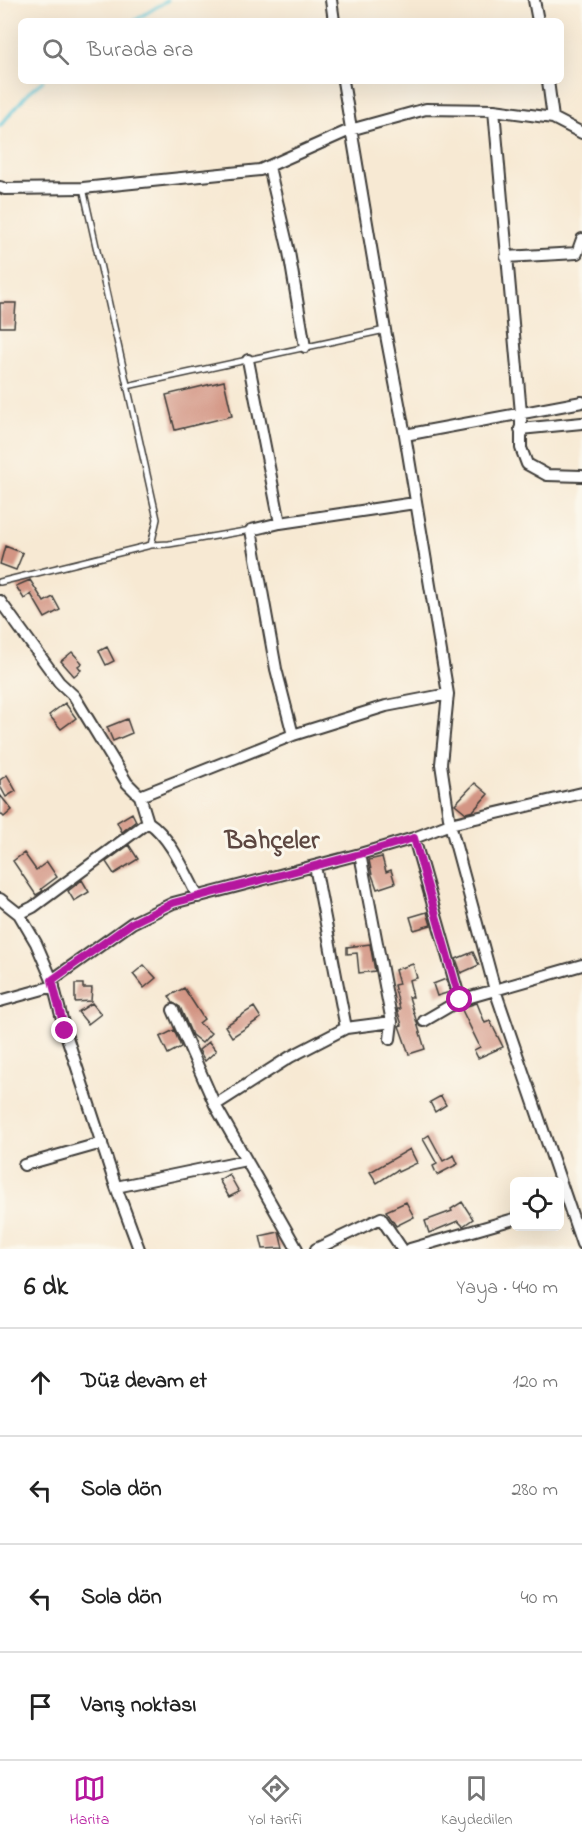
<!DOCTYPE html>
<html lang="tr">
<head>
<meta charset="utf-8">
<style>
	body { margin:0; font-family:"Indie Flower",sans-serif; background:#f2f2f2; color:#222 }
	.controls { position:absolute; right:18px; bottom:18px; display:grid; overflow:hidden; border-radius:9px; box-shadow:0 6px 24px #0002 }
	.controls button { width:54px; height:54px; display:grid; place-items:center; padding:0; border:0; border-bottom:2px solid #e0e0e0; background:#fff; color:#222; font:30px sans-serif }
	.stop { position:absolute; width:18px; height:18px; margin:-14px; border:4px solid #b5179e; border-radius:50%; background:#fff }
	.stop.end { background:#b5179e; border-color:#fff; box-shadow:0 2px 6px #0008 }
	.list { margin:0; padding:0; list-style:none }
	h2 { display:flex; justify-content:space-between; align-items:center; height:78px; margin:0; padding:0 24px; font-size:26px }
	h2 small { font-size:20px; font-weight:400; color:#767676 }
	.list li { display:grid; grid-template-columns:39px 1fr auto; gap:18px; align-items:center; box-sizing:border-box; height:108px; padding:0 24px; border-top:2px solid #e0e0e0 }
	.list b { display:block; font-size:22px; white-space:nowrap }
	.list em { font-size:20px; font-style:normal; color:#767676 }
	.icon { flex:none; width:33px; height:33px; fill:none; stroke:currentColor; stroke-width:2; stroke-linecap:round; stroke-linejoin:round }
	.map { position:relative; flex:none; width:582px; height:1249px; overflow:hidden }
	.search { position:absolute; background:#fff; box-shadow:0 6px 24px #0002; left:18px; right:18px; top:18px; height:66px; display:flex; align-items:center; gap:15px; box-sizing:border-box; padding:0 21px; border-radius:9px; color:#767676; font-size:22px }
	.sheet { height:510px; background:#fff }
	nav { display:flex; justify-content:space-around; align-items:center; box-sizing:border-box; height:84px; border-top:2px solid #e0e0e0; background:#fff; font-size:16px; color:#767676 }
	nav a { display:grid; justify-items:center; gap:3px }
	nav .on { color:#b5179e }
	.map>svg:first-child { display:block }
	.lines { fill:none; stroke-linecap:round; stroke-linejoin:round }
	.stream { stroke:#5fc8da; stroke-width:3 }
	.building { fill:#d39584 }
	.lane-casing { stroke:#3d3b37; stroke-width:8 }
	.street-casing { stroke:#3d3b37; stroke-width:14 }
	.lane { stroke:#fff; stroke-width:5 }
	.street { stroke:#fff; stroke-width:10 }
	.route { stroke:#b5179e; stroke-width:8 }
	.labels { text-anchor:middle; stroke-width:6; stroke-linejoin:round; paint-order:stroke }
	.district-label { font-size:27px; font-weight:bold; fill:#5c4640; stroke:#fbf7ec }
</style>
</head>
<body>
<div class="map">
<svg width="582" height="1249" viewBox="0 0 582 1249">
	<rect width="100%" height="100%" fill="#fbf7ec"/>
	<filter id="ink" filterUnits="userSpaceOnUse"><feTurbulence type="fractalNoise" baseFrequency=".0167" numOctaves="2"/><feDisplacementMap in="SourceGraphic" scale="12" xChannelSelector="R" yChannelSelector="G"/><feConvolveMatrix kernelMatrix="1 2 1 2 8 2 1 2 1" color-interpolation-filters="sRGB"/></filter>
	<filter id="wash" filterUnits="userSpaceOnUse"><feTurbulence type="fractalNoise" baseFrequency=".008" numOctaves="4" result="noise"/><feDisplacementMap in="SourceGraphic" scale="24" xChannelSelector="R" yChannelSelector="G"/><feGaussianBlur stdDeviation="1.35" result="paint"/><feColorMatrix in="noise" values="0 0 0 0 0 0 0 0 0 0 0 0 0 0 0 0 0 1.4 0 .05"/><feComposite in="paint" operator="in"/></filter>
	<g filter="url(#wash)">
		<rect width="100%" height="100%" fill="#f7e9d3"/>
		<g class="lines">
			<!-- stream -->
			<path class="stream" d="M134,21L168,0
				M0,126L28,93L43,81"/>
		</g>
		<g id="blocks">
			<!-- building -->
			<path class="building" d="M0,303H16L14,327H0Z
				M224,381L232,416L175,430L166,395Z
				M5,546L23,553L16,570L0,564Z
				M30,580L44,602L53,597L60,610L45,618L31,594L24,599L16,586Z
				M107,647L114,661L106,665L99,651Z
				M72,652L82,663L78,666L81,670L74,676L61,661Z
				M65,703L76,718L61,729L49,715Z
				M127,719L132,733L113,741L107,727Z
				M7,775L16,791L6,797L0,786V780Z
				M475,783L488,794L473,811L466,813L455,804Z
				M0,795L12,810L4,817L0,813Z
				M132,813L136,821L122,832L117,822Z
				M129,845L138,859L114,874L106,862Z
				M24,853L36,870L47,862L57,877L41,889L43,891L36,895L13,861Z
				M382,857L386,872L391,870L395,883L377,889L372,875L369,860Z
				M82,880L89,892L74,901L68,891Z
				M427,912L431,925L414,930L410,917Z
				M370,944L375,971L359,973L357,953L347,954V947Z
				M473,952L479,965L461,973L456,959Z
				M413,964L417,978L409,980L413,997H409L425,1049L409,1054L399,1026L402,1025L397,1009H400L394,985L399,984L395,970Z
				M144,965L156,978L144,988L133,974Z
				M446,979L450,992L437,996L433,984Z
				M75,984H83V988H92L91,1001L75,1002Z
				M184,988L204,1019L199,1023L211,1033L202,1043L192,1035L180,1007L173,1003L169,996Z
				M92,1003L101,1014L88,1024L78,1012Z
				M477,1003L485,1023L490,1021L503,1047L478,1058L474,1050L480,1047L461,1008Z
				M254,1007L261,1018L232,1037L225,1026Z
				M174,1030L181,1047L168,1054L160,1037Z
				M209,1042L216,1051L205,1061L199,1050Z
				M441,1096L446,1105L435,1112L430,1102Z
				M429,1135L443,1161L454,1155L458,1164L437,1175L433,1166L437,1164L423,1139Z
				M410,1149L417,1163L398,1172L397,1170L377,1183L370,1172Z
				M229,1174L239,1192L229,1197L219,1180Z
				M406,1202L414,1217L396,1226L386,1211Z
				M462,1202L473,1219L463,1226L458,1221L429,1233L425,1221L452,1211L451,1209Z
				M279,1232L283,1248L263,1249L260,1236Z"/>
		</g>
	</g>
	<g filter="url(#ink)">
		<use href="#blocks" fill-opacity="0" stroke="#3d3b37" stroke-width="1.5"/>
		<g class="lines">
			<defs>
				<path id="lane" d="M127,386L385,330
					M151,545L169,544L251,530
					M0,582L151,545L157,519L83,188"/>
				<path id="street" d="M331,0L334,21
					M534,0L538,21
					M343,81L385,330L405,435L448,694L441,764L450,824L495,990L582,1244
					M548,81L553,118
					M494,110L521,413V448L527,464L547,475L582,476
					M269,167L289,252L305,347
					M0,187L5,189L83,188L260,170L350,130L426,109L494,110L553,118L582,133
					M506,257L577,253L582,239
					M248,360L280,523
					M520,429L582,423
					M405,435L582,402
					M0,601L59,682L74,696L127,783L140,796L148,822C170,836 186,874 198,897
					M293,735L276,669L251,530L280,523L415,503
					M140,796L293,735L386,706L448,694
					M414,838L460,1000L424,1021
					M360,854L392,1022L390,1039
					M315,866L346,1028
					M0,899L19,914L36,943L52,980L65,1031L116,1187L139,1249
					M19,914L33,907L148,822
					M52,980L132,923L173,903L360,854L414,838L450,824L582,793
					M460,1000L582,965
					M0,1001L54,986
					M173,1010L215,1105L297,1249
					M215,1105L290,1057L346,1028L392,1022
					M24,1165L102,1143
					M116,1187L246,1160
					M316,1249L381,1218L402,1249
					M410,1249L514,1219"/>
			</defs>
			<!-- lane casing -->
			<use href="#lane" class="lane-casing"/>
			<!-- street casing -->
			<use href="#street" class="street-casing"/>
			<!-- lane -->
			<use href="#lane" class="lane"/>
			<!-- street -->
			<use href="#street" class="street"/>
		</g>
	</g>
	<g class="lines" filter="url(#ink)">
		<!-- route -->
		<path class="route" d="M65,1031L52,980L132,923L173,903L360,854L414,838L460,1000"/>
	</g>
	<g class="labels">
		<!-- district labels -->
		<g class="district-label">
			<text x="272" y="848">Bahçeler</text>
		</g>
	</g>
</svg>
<div class="controls">
<button><svg class="icon" aria-label="locate" viewBox="0 0 24 24"><circle cx="12" cy="12" r="6"/><path d="M12 2v4M12 18v4M2 12h4M18 12h4"/></svg></button>
</div>
<div class="stop" style="left:460px;top:1000px"></div>
<div class="stop end" style="left:65px;top:1031px"></div>
<div class="search"><svg class="icon" aria-label="search" viewBox="0 0 24 24"><circle cx="10" cy="10" r="6"/><path d="M15 15l6 6"/></svg>Burada ara</div>
</div>
<section class="sheet">
<h2>6 dk<small>Yaya · 440 m</small></h2>
<ul class="list">
<li><svg class="icon" aria-label="ahead" viewBox="0 0 24 24"><path d="M12 20V5M6 11l6-6 6 6"/></svg><div><b>Düz devam et</b></div><em>120 m</em></li>
<li><svg class="icon" aria-label="left" viewBox="0 0 24 24"><path d="M17 20v-9H6M10 6l-5 5 5 5"/></svg><div><b>Sola dön</b></div><em>280 m</em></li>
<li><svg class="icon" aria-label="left" viewBox="0 0 24 24"><path d="M17 20v-9H6M10 6l-5 5 5 5"/></svg><div><b>Sola dön</b></div><em>40 m</em></li>
<li><svg class="icon" aria-label="arrive" viewBox="0 0 24 24"><path d="M6 21V4h12l-3 4 3 4H6"/></svg><div><b>Varış noktası</b></div></li>
</ul>
</section>
<nav>
<a class="on"><svg class="icon" aria-label="map" viewBox="0 0 24 24"><path d="M3 6l6-2 6 2 6-2v14l-6 2-6-2-6 2zM9 4v14M15 6v14"/></svg>Harita</a>
<a><svg class="icon" aria-label="directions" viewBox="0 0 24 24"><path d="M12 3l9 9-9 9-9-9zM9 14v-3h6M13 9l2 2-2 2"/></svg>Yol tarifi</a>
<a><svg class="icon" aria-label="saved" viewBox="0 0 24 24"><path d="M7 4h10v16l-5-4-5 4z"/></svg>Kaydedilen</a>
</nav>
</body>
</html>
